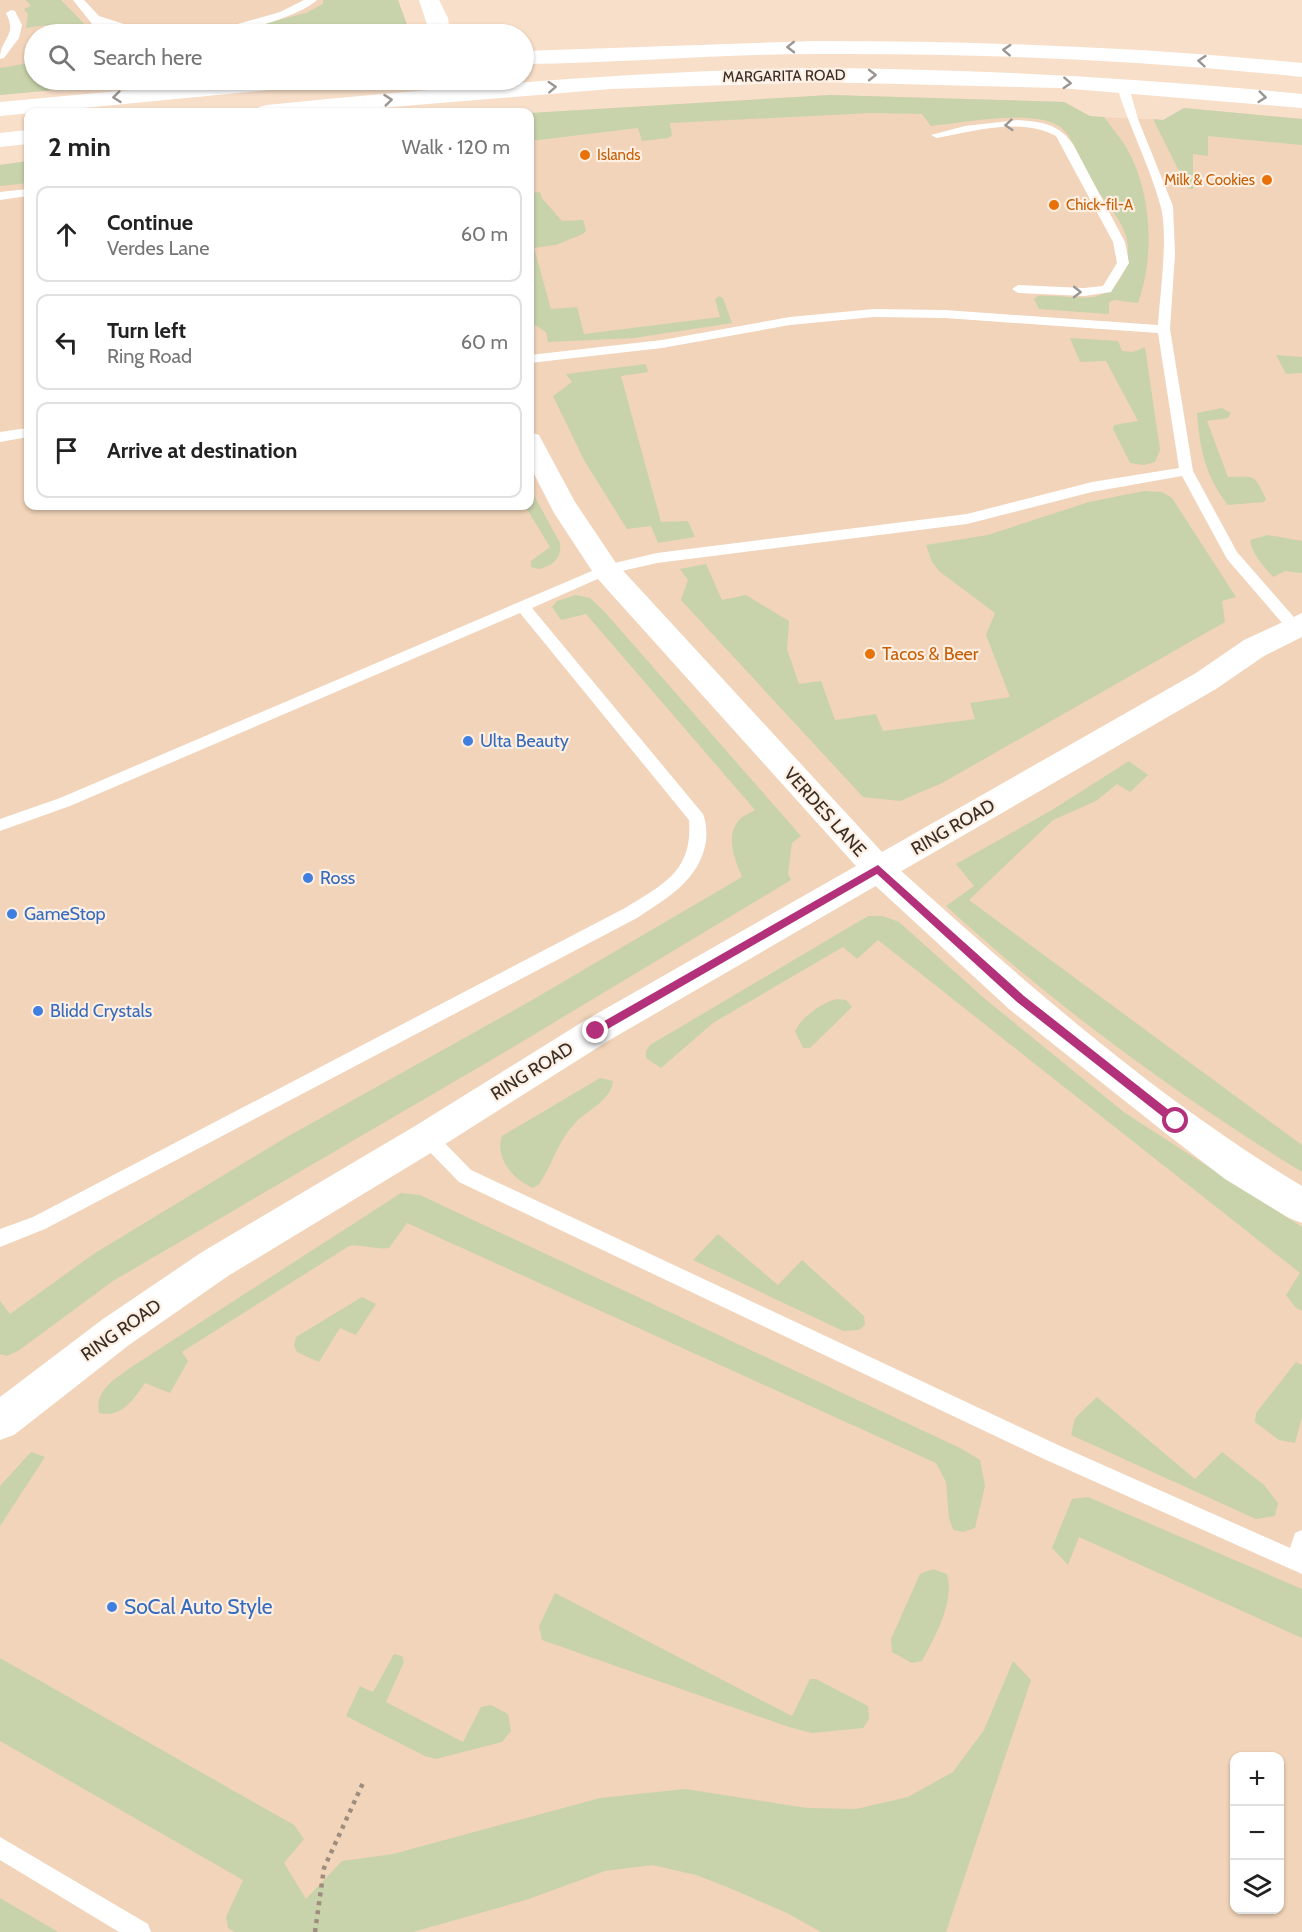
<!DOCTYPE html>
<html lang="en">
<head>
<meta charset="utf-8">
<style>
	body { margin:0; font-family:Cabin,sans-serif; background:#f6f6f6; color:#222 }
	.controls { position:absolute; right:18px; bottom:18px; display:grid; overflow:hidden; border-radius:12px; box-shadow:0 2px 4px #0004 }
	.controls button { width:54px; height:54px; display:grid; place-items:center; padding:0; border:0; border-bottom:2px solid #e0e0e0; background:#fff; color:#222; font:30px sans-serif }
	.stop { position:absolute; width:18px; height:18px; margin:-14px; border:4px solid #b3317b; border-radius:50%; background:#fff }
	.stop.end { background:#b3317b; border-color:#fff; box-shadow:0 2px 6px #0008 }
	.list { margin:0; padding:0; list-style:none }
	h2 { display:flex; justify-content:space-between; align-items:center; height:78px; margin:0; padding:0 24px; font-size:26px }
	h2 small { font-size:20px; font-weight:400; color:#767676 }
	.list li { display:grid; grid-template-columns:39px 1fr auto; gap:18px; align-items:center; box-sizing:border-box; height:96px; margin:0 12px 12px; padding:0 12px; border:2px solid #e0e0e0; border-radius:12px }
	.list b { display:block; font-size:22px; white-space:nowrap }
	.list p { margin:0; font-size:20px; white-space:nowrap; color:#767676 }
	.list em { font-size:20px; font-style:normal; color:#767676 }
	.icon { flex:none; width:33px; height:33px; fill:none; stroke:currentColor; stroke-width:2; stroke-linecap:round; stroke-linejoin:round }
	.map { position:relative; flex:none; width:1302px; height:1932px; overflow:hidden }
	.search { position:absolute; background:#fff; box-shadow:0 2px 4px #0004; left:24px; top:24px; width:510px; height:66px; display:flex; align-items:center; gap:15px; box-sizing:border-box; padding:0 21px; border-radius:33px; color:#767676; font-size:22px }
	.panel { position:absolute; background:#fff; box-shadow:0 2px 4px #0004; left:24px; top:108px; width:510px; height:402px; border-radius:12px }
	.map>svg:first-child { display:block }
	.built { fill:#f1d4b9; fill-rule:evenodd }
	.green { fill:#c8d3ab }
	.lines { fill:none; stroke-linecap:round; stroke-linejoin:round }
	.path { stroke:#9e8c7d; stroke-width:4.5; stroke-dasharray:4 5; stroke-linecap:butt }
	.lane { fill:#fff; fill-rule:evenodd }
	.street { fill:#fff; fill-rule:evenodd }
	.secondary { fill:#fff; fill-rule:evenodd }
	.oneway { stroke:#9b9692 }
	.route { fill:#b3317b }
	.food-dot { fill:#e8710a; stroke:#feefe2; stroke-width:2 }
	.shop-dot { fill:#3f7fe0; stroke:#feefe2; stroke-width:2 }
	.labels { text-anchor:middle; stroke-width:4.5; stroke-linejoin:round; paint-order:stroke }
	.far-street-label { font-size:15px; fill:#372e26; stroke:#feefe2 }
	.far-food-label { font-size:15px; fill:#c56008; stroke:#feefe2; text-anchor:start }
	.food-label { font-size:18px; fill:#c56008; stroke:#feefe2; text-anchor:start }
	.shop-label { font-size:18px; fill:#366cbe; stroke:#feefe2; text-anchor:start }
	.street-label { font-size:18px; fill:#372e26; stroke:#feefe2 }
	.near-shop-label { font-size:21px; fill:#366cbe; stroke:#feefe2; text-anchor:start }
</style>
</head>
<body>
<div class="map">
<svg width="1302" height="1932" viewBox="0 0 1302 1932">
	<rect width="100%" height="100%" fill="#f8dfca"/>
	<!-- built -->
	<path class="built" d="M0,0H398L410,33L34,34V80H162L0,95Z
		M830,95L1064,102L1090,116L1098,117L1163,120L1184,108L1302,119V1932H0V165L28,161V506H530V113ZM1234,1756H1280V1910H1234Z"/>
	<!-- green -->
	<path class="green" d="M26,0H61L94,34H47L46,25L26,28L28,14L24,9L31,6Z
		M323,0H398L410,33L221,34L306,13L323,4Z
		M34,62V80H162L0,95V68Z
		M830,95L1064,102L1090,116L1104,117C1111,127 1120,137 1126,147C1152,191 1155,256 1138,303L1114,300L1109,302V314L1039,309L1034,299L1038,296C1056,295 1075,299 1093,297C1121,293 1133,260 1126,236C1119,215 1102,199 1091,181C1081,165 1075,137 1059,126C1032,109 962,123 931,126L922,114L872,113L670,123L672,135L669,138L642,141L638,128L530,141V113Z
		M1184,108L1302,119V145L1208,136V156L1193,154V189H1188L1153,119L1163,120Z
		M28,161V183L0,186V165Z
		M540,192L542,198L562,221L583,220L586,231L583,234L556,245L534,248L551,309L577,307L584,334L720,317L715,299L719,296L723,298L732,323L634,338L548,342L546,332L530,322V193Z
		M1070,338L1118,341L1122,351L1133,352L1145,347L1160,450L1155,462L1144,465L1130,463L1113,429L1114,425L1138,421L1106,361L1080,362Z
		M1276,355L1302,357V373L1286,374Z
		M646,364L648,372L621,376L661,522L688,521L695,537L658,543L651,526L627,529L585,462L553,396L572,382L566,374Z
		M1222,408L1231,413L1228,418L1207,421L1228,477C1256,476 1254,474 1266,499L1264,502L1228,505C1205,476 1200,449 1197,413Z
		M530,488L560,543C562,559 553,565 539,569L531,567V561L550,547L525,506H530Z
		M1144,491L1162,492L1172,498L1236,597L1222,601L1225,622L942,783L900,801L863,797L681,600L688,580L680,569L706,564L722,600L746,595L789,621L787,649L799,684L821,681L835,720L876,714L883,731L975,719L970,703L1010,697L986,635L995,613L939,571L932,562L926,545L988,535L1089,502Z
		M1268,535L1302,541V573L1285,571L1273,577C1263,565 1253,556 1250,540Z
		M576,595L590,598L603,610L801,836L792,843L788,874L791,880L510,1049L113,1281L18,1351L7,1356L0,1354V1301L10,1314L95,1253L285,1138L527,1003L742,877C735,860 725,837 739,820C742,816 750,813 755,810L586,614L561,620L552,607L557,601Z
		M1129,761L1148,775L1130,792L1117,784L1096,801L1053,820L969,900L1302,1145V1172C1177,1095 1055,1006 946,906L974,886L956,864L1052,810Z
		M868,916H883L899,922L985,999L1125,1113L1302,1227V1311L1295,1307L1286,1295L1300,1273L878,940L857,959L843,947L713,1023L661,1068L646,1058V1051L650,1045Z
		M837,999L846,1000L852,1007L810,1048H803L795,1031C802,1017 821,1003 837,999Z
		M600,1078L613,1081C612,1098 591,1109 579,1119C557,1140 555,1161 539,1184L533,1188C514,1180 494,1158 502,1136Z
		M401,1193L420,1195L960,1448L980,1460L985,1486L975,1528L963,1532L953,1530L949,1518L946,1482L936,1463L407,1223L389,1248C375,1250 363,1244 349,1246L182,1352L188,1361L170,1393L145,1383C133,1400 122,1418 99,1413C94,1389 117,1378 133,1366Z
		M718,1234L778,1285L802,1260L864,1316L865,1325L859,1330L843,1331L693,1260Z
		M362,1297L376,1304L356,1335L340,1328L319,1362L297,1352L294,1346L296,1337Z
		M1296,1362L1302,1365V1417L1295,1443L1279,1440L1255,1422L1256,1413Z
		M1097,1397L1195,1479L1222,1452L1264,1485L1278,1503L1275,1516L1256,1519L1071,1435L1075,1418Z
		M31,1452L45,1457L0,1526V1486Z
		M1088,1497L1302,1589V1638L1079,1537L1068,1565L1052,1548L1072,1499Z
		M933,1569L947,1574C955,1601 935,1637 922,1661L912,1663L892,1652L891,1639L920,1574Z
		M555,1593L792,1716L810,1679H816L868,1706L869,1719L863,1728L812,1733L789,1727L542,1640L539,1626Z
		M394,1654L402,1656L404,1662L386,1702L463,1742L481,1707L491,1705L508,1714L511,1731L502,1742L436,1759L425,1756L346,1716L360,1686L373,1692Z
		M0,1658L294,1825L304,1839L284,1863L306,1899L342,1861L393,1854L600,1798L685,1789L807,1808L856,1809L908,1797L953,1772L984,1730L1013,1661L1031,1680L946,1932H821L787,1913L727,1887L696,1875L652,1865L605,1871L526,1900L413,1932H235L228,1928L226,1917L243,1880L0,1741Z
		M0,1898L58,1932H0Z"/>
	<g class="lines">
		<!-- path -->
		<path class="path" d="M315,1932L324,1868L363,1783"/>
		<!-- lane -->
		<path class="lane" d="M73,0H84L99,16L155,34H140L103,24L113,34H100Z
			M304,0H317C298,18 228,37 203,34L280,12Z
			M11,10L15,11L22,25L19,38L4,58L0,59C0,38 18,37 6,13Z
			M1123,84L1129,87L1138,119L1173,206L1175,254L1170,329L1193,471L1237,552L1299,623L1301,627L1299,631H1289L1227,559L1182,476L1092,492L967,524L657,563L609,574L532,608L703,814C706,821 707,832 706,841C700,880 667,898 637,918L45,1229L0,1247V1229L33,1217L625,908C664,884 693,871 689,820L520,613L70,806L0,831V819L60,798L606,565L657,553L967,514L1092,482L1179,468L1158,333L945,318L874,317L790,325L662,348L530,363V355L662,340L790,317L874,309L945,310L1158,325C1160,293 1169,233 1160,204C1149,164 1129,127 1117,87Z
			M1018,120C1043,122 1060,124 1074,146L1125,242L1129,263L1111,292L1084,296L1018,293L1012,289L1018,285L1084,288L1103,286L1117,263L1113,242L1056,136C1022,117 973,131 937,138L931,135L965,126Z
			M28,189V196L0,200V192Z
			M28,428V437L0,442V432Z
			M427,1129L433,1131L471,1170L1058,1445L1290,1548L1295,1533L1302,1530V1574L1044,1459L459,1182L421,1143L418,1137L421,1131Z
			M0,1837L148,1924L151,1932H119L0,1860Z"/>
		<!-- street -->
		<path class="street" d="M878,856L889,860C1019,977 1152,1096 1302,1186V1223L1289,1218L1225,1179L1164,1132L1009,1009L867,878L862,869L867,860Z"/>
		<!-- secondary -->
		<path class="secondary" d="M419,0H439L448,18L450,34H430Z
			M816,41C979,41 1140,47 1302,63V77C1141,60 980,53 818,54C720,54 622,63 524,64V51Z
			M818,68C980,69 1141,78 1302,94V108L1060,88L818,82L611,89L330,112H256L259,107L267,105C450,87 634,71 818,68Z
			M237,80H311L308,85L300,87L0,116V102Z
			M28,130V144L0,147V133Z
			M530,432L539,435L575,502L616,563L882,852L1196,673L1244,640L1302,613V637L1264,656L1216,689L608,1041L439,1148L228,1276L129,1345L14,1435L0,1440V1397L103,1319L202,1252L415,1126L584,1021L856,866L596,577L554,513L530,466Z"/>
	</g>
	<!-- one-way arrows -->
	<defs><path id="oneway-chevron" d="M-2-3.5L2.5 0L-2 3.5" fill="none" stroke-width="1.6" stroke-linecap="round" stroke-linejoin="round" transform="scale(1.5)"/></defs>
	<g class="oneway">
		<use href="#oneway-chevron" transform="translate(791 47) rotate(179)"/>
		<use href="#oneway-chevron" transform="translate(1007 50) rotate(-177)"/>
		<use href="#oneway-chevron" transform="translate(1202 61) rotate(-175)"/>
		<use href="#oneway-chevron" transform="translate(872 75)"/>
		<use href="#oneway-chevron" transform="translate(1067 83) rotate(3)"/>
		<use href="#oneway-chevron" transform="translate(552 87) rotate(-3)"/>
		<use href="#oneway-chevron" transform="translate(117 97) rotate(174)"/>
		<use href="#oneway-chevron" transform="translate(1262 97) rotate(6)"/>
		<use href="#oneway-chevron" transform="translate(388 100) rotate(-6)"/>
		<use href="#oneway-chevron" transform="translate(1009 125) rotate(175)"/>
		<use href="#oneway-chevron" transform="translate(1077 292) rotate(1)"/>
	</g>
	<!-- route -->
	<path class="route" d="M878,865L1024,996L1179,1118V1124H1172L1017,1002L877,874L599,1034H592V1028Z"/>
	<!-- markers -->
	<g class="food-dot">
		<circle cx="585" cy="155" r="6"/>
		<circle cx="1267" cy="180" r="6"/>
		<circle cx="1054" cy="205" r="6"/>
		<circle cx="870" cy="654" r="6"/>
	</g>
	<g class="shop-dot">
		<circle cx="468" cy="741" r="6"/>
		<circle cx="308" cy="878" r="6"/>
		<circle cx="12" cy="914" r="6"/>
		<circle cx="38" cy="1011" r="6"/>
		<circle cx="112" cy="1607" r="6"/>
	</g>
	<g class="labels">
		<!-- far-street labels -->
		<g class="far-street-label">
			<text transform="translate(784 76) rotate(-1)" y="5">MARGARITA ROAD</text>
		</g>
		<!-- far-food labels -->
		<g class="far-food-label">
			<text x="597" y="160">Islands</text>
			<text x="1255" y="185" text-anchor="end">Milk &amp; Cookies</text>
			<text x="1066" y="210">Chick-fil-A</text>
		</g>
		<!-- food labels -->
		<g class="food-label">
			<text x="882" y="660">Tacos &amp; Beer</text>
		</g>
		<!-- shop labels -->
		<g class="shop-label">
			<text x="480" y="747">Ulta Beauty</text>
			<text x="320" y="884">Ross</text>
			<text x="24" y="920">GameStop</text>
			<text x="50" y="1017">Blidd Crystals</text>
		</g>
		<!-- street labels -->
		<g class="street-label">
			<text transform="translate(825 812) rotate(48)" y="6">VERDES LANE</text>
			<text transform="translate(953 827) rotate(-30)" y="6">RING ROAD</text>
			<text transform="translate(532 1071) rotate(-32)" y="6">RING ROAD</text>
			<text transform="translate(121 1330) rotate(-35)" y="6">RING ROAD</text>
		</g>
		<!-- near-shop labels -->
		<g class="near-shop-label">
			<text x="124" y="1614">SoCal Auto Style</text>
		</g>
	</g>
</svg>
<div class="controls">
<button>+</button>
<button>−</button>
<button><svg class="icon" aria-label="layers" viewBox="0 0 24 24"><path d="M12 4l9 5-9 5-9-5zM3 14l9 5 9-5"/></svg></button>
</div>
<div class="stop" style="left:1176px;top:1121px"></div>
<div class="stop end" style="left:596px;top:1031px"></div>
<div class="search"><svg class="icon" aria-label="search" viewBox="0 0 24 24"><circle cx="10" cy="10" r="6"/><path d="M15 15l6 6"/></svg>Search here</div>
<section class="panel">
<h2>2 min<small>Walk · 120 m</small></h2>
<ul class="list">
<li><svg class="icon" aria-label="ahead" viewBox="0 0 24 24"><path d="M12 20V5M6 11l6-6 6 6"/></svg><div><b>Continue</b><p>Verdes Lane</p></div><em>60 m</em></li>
<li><svg class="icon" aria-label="left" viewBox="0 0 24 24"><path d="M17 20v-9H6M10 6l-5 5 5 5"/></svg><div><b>Turn left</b><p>Ring Road</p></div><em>60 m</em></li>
<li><svg class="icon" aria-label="arrive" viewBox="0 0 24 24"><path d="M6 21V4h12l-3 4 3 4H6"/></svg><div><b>Arrive at destination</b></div></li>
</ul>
</section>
</div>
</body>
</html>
